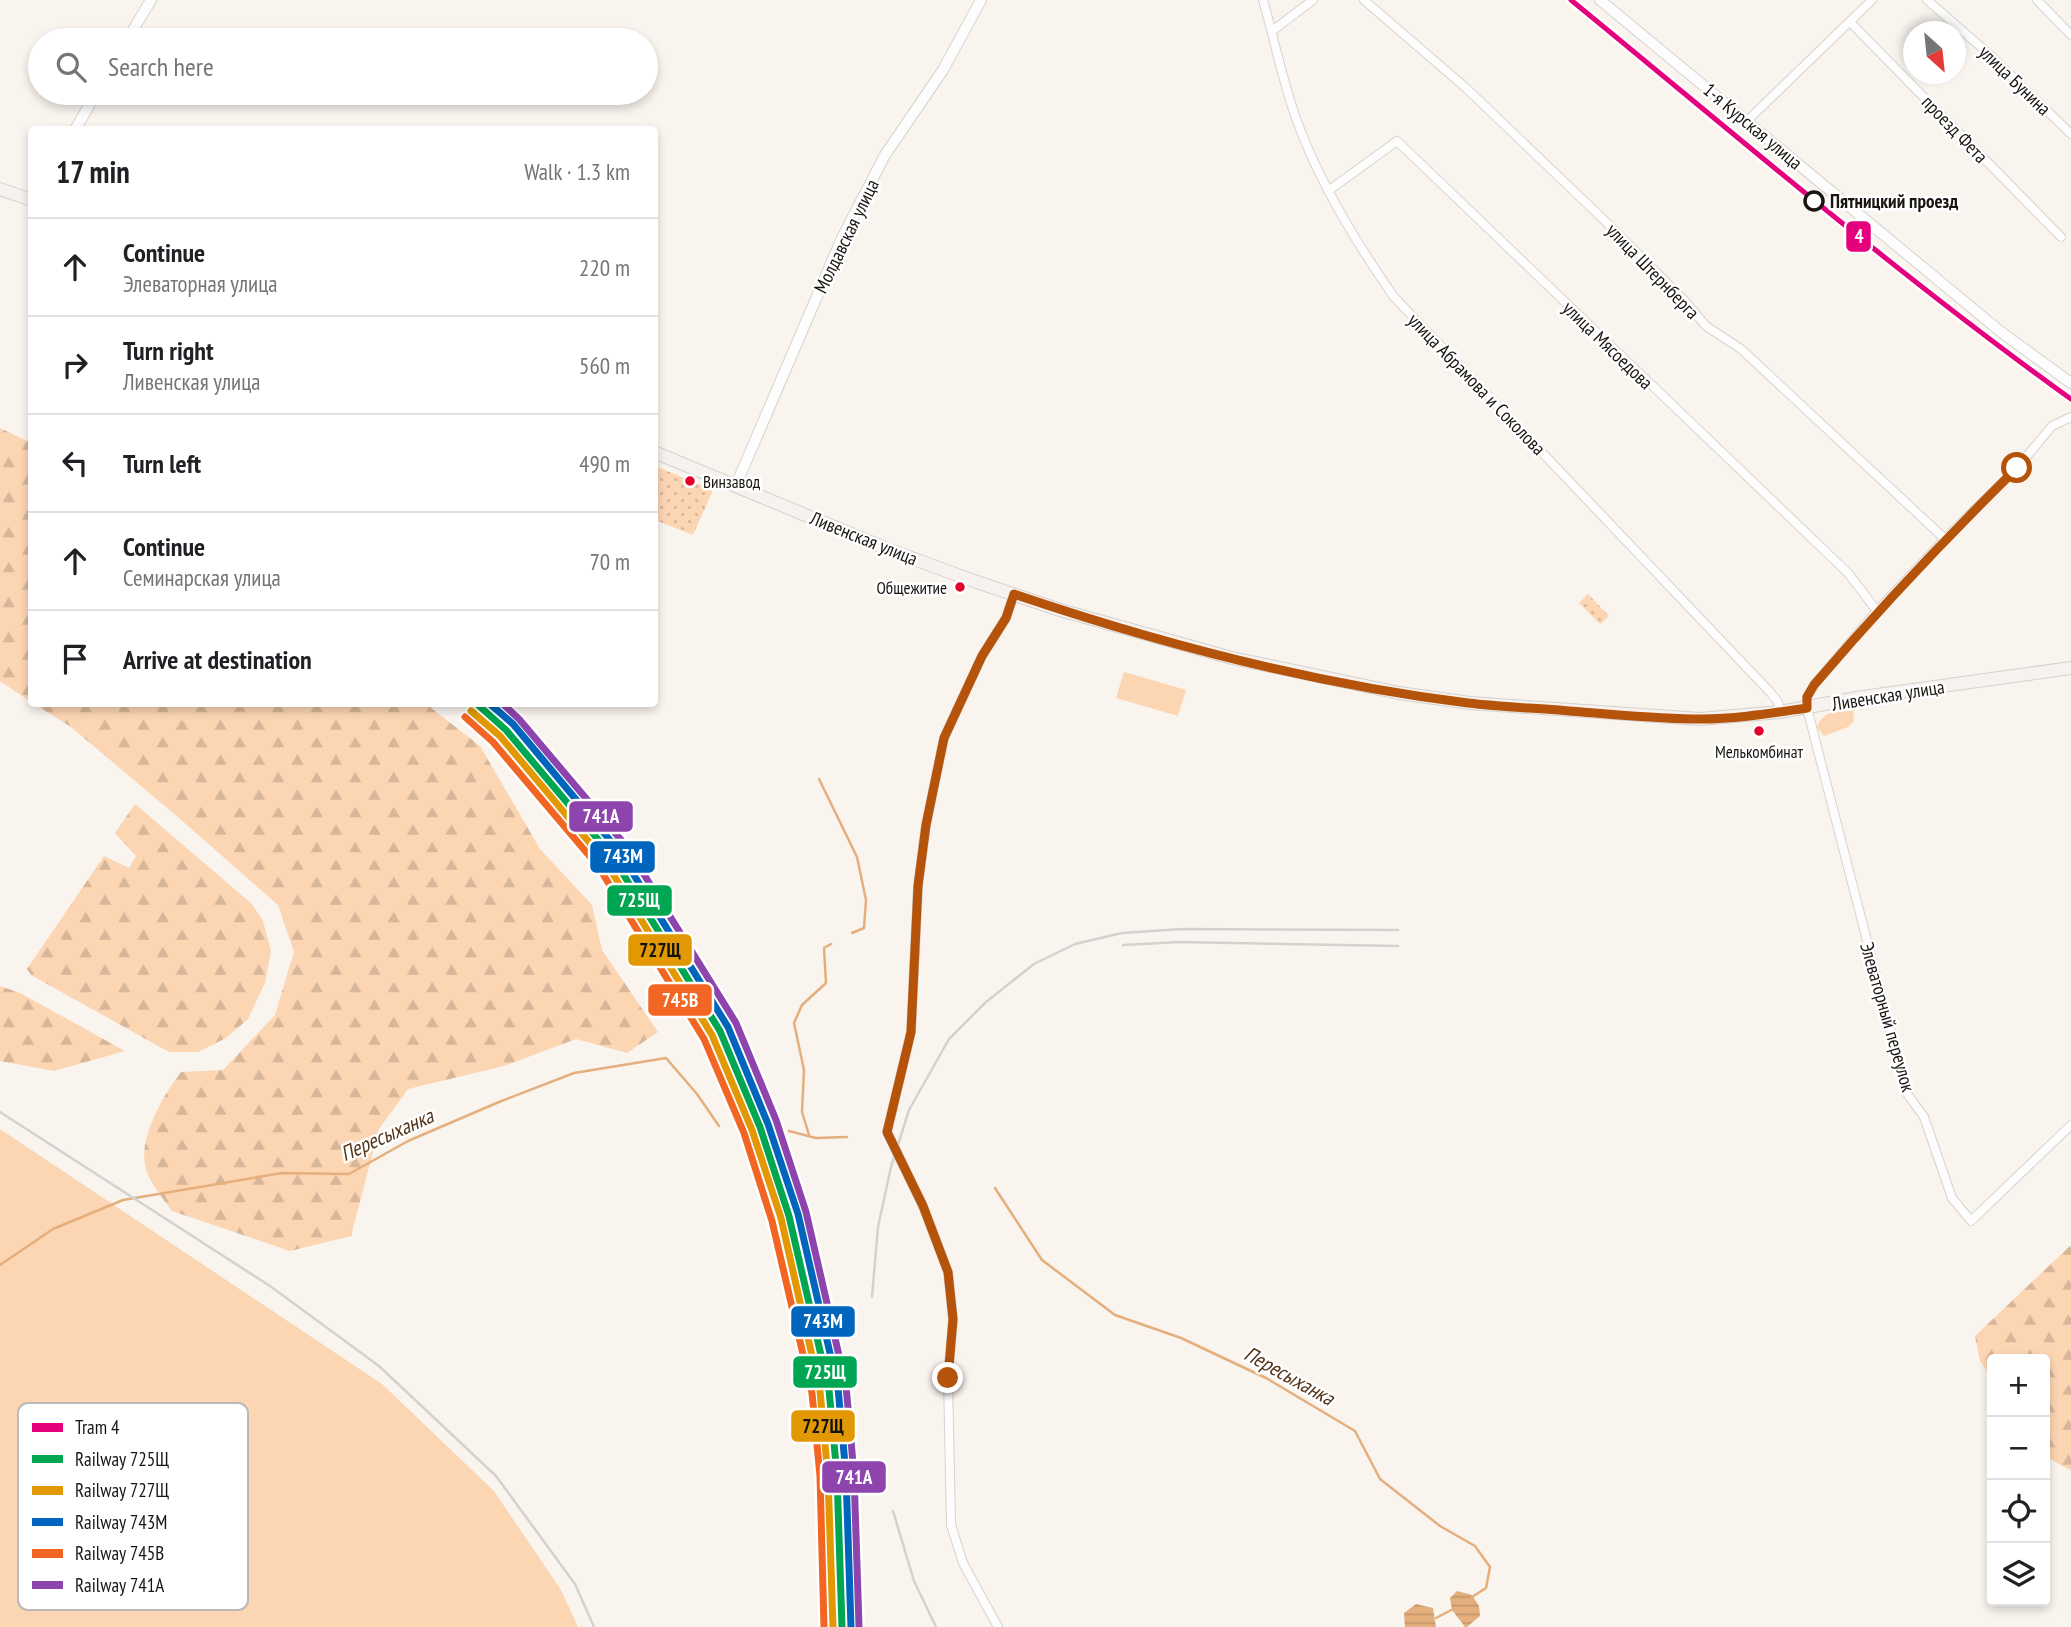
<!DOCTYPE html>
<html lang="en">
<head>
<meta charset="utf-8">
<style>
	body { margin:0; font-family:"PT Sans Narrow",sans-serif; background:#f2f2f2; color:#202124 }
	.controls { position:absolute; right:21px; bottom:21px; display:grid; overflow:hidden; border-radius:7px; box-shadow:0 4px 10px #0003 }
	.controls button { width:63px; height:63px; display:grid; place-items:center; padding:0; border:0; border-bottom:2px solid #e0e0e0; background:#fff; color:#202124; font:35px sans-serif }
	.compass { position:absolute; left:1903px; top:21px; width:63px; height:63px; border-radius:50%; background:#fff; box-shadow:0 4px 10px #0003; rotate:153deg }
	.stop { position:absolute; width:21px; height:21px; margin:-16px; border:5px solid #b45309; border-radius:50%; background:#fff }
	.stop.end { background:#b45309; border-color:#fff; box-shadow:0 2px 7px #0008 }
	.list { margin:0; padding:0; list-style:none }
	h2 { display:flex; justify-content:space-between; align-items:center; height:91px; margin:0; padding:0 28px; font-size:30px }
	h2 small { font-size:23px; font-weight:400; color:#757577 }
	.list li { display:grid; grid-template-columns:46px 1fr auto; gap:21px; align-items:center; box-sizing:border-box; height:98px; padding:0 28px; border-top:2px solid #e0e0e0 }
	.list b { display:block; font-size:26px; white-space:nowrap }
	.list p { margin:0; font-size:23px; white-space:nowrap; color:#757577 }
	.list em { font-size:23px; font-style:normal; color:#757577 }
	.icon { flex:none; width:38px; height:38px; fill:none; stroke:currentColor; stroke-width:2; stroke-linecap:round; stroke-linejoin:round }
	.map { position:relative; flex:none; width:2071px; height:1627px; overflow:hidden }
	.search { position:absolute; background:#fff; box-shadow:0 4px 10px #0003; left:28px; top:28px; width:630px; height:77px; display:flex; align-items:center; gap:18px; box-sizing:border-box; padding:0 24px; border-radius:38px; color:#757577; font-size:26px }
	.panel { position:absolute; background:#fff; box-shadow:0 4px 10px #0003; left:28px; top:126px; width:630px; height:581px; border-radius:7px }
	.map>svg:first-child { display:block }
	.grass { fill:#fcd5b3 }
	.forest { fill:url(#forest-firs) }
	.park { fill:url(#park-dots) }
	.water { fill:url(#water-rules) }
	.lines { fill:none; stroke-linecap:round; stroke-linejoin:round }
	.stream { stroke:#e4af7d; stroke-width:2.5 }
	.minor-casing { stroke:#d7d2cd; stroke-width:10 }
	.tertiary-casing { stroke:#d7d2cd; stroke-width:12 }
	.primary-casing { stroke:#d4d1ce; stroke-width:14 }
	.minor { stroke:#fefdfd; stroke-width:8 }
	.tertiary { stroke:#fefdfd; stroke-width:10 }
	.primary { stroke:#f7f2ef; stroke-width:12 }
	.rail { stroke:#d4d2d0; stroke-width:2.5 }
	.rail-1-casing { stroke:#fff; stroke-width:12 }
	.rail-2-casing { stroke:#fff; stroke-width:12 }
	.rail-3-casing { stroke:#fff; stroke-width:12 }
	.rail-4-casing { stroke:#fff; stroke-width:12 }
	.rail-5-casing { stroke:#fff; stroke-width:12 }
	.rail-1 { stroke:#00a651; stroke-width:7 }
	.rail-2 { stroke:#e19802; stroke-width:7 }
	.rail-3 { stroke:#0065bd; stroke-width:7 }
	.rail-4 { stroke:#f26522; stroke-width:7 }
	.rail-5 { stroke:#8e44ad; stroke-width:7 }
	.tram-1-casing { stroke:#fff; stroke-width:10 }
	.tram-1 { stroke:#e5007d; stroke-width:5 }
	.route { stroke:#b45309; stroke-width:9 }
	.stop-dot { fill:#fff; stroke:#191511; stroke-width:3.5 }
	.bus-dot { fill:#e4002b; stroke:#fff; stroke-width:2.5 }
	.labels { text-anchor:middle; stroke-width:5; stroke-linejoin:round; paint-order:stroke }
	.bus-label { font-size:17px; fill:#191511; stroke:#fff; text-anchor:start }
	.street-label { font-size:19px; fill:#191511; stroke:#fff }
	.stop-label { font-size:19px; font-weight:bold; fill:#191511; stroke:#fff; text-anchor:start }
	.water-label { font-size:21px; font-style:italic; fill:#533418; stroke:#fff }
	.key { fill:#fff; stroke:#bab9b8; stroke-width:2 }
	.key-label { font-size:19px; fill:#191511 }
	.line-badge { stroke:#fff; stroke-width:2.5 }
	.badge-label { font-size:19px; text-anchor:middle; font-weight:bold; fill:#fff }
	.pale-badge-label { font-size:19px; text-anchor:middle; font-weight:bold; fill:#111 }
</style>
</head>
<body>
<div class="map">
<svg width="2071" height="1627" viewBox="0 0 2071 1627">
	<defs>
		<pattern id="forest-firs" width="22" height="20" patternUnits="userSpaceOnUse" patternTransform="scale(1.75)"><rect width="22" height="20" fill="#fcd5b3"/><path d="M5 1l3.5 6h-7zM16 11l3.5 6h-7z" fill="#d7b699"/></pattern>
		<pattern id="park-dots" width="8" height="8" patternUnits="userSpaceOnUse" patternTransform="scale(1.75)"><rect width="8" height="8" fill="#fcd5b3"/><path d="M2 2h.1M6 6h.1" fill="none" stroke="#d7b699" stroke-width="1.8" stroke-linecap="round"/></pattern>
		<pattern id="water-rules" width="6" height="5" patternUnits="userSpaceOnUse" patternTransform="scale(1.75)"><rect width="6" height="5" fill="#e4af7d"/><path d="M0 2.5h6" fill="none" stroke="#c3966b"/></pattern>
	</defs>
	<rect width="100%" height="100%" fill="#faf4ef"/>
	<!-- grass -->
	<path class="grass" d="M1124,672L1186,690L1178,716L1116,698Z
		M1853,710L1854,721L1848,727L1824,736L1817,728C1822,710 1837,712 1853,710Z
		M0,1129L382,1384L494,1491L561,1590L578,1627H0Z"/>
	<!-- forest -->
	<path class="forest" d="M0,428L31,443V702L0,681Z
		M34,704H426L480,746L540,849L592,905L602,950L658,1032L627,1053L576,1039L504,1066L408,1089L379,1129L351,1236L290,1251L172,1211C164,1200 149,1181 146,1169C137,1140 164,1094 181,1072L223,1070L275,1015L294,952L278,905L179,818L71,727Z
		M135,804L252,904L263,921L271,951L265,983L248,1019L226,1038L198,1052H169L31,975L27,969L104,856L129,868L136,856L115,833Z
		M0,986L20,993L125,1051L54,1071L0,1061Z
		M2071,1245V1470H2070L2050,1459L2045,1452V1359H1992V1378L1980,1361L1975,1336Z"/>
	<!-- park -->
	<path class="park" d="M655,466L713,490L693,535L655,520Z
		M1588,594L1609,616L1600,624L1579,603Z"/>
	<!-- water -->
	<path class="water" d="M1457,1591L1472,1595L1479,1606L1480,1616L1467,1627H1465L1452,1610L1450,1598Z
		M1416,1604L1433,1608L1436,1627H1405L1404,1613Z"/>
	<g class="lines">
		<!-- stream -->
		<path class="stream" d="M819,779L857,857L866,900L864,928L852,933
			M789,1131L816,1138L847,1137
			M809,1135L802,1112L804,1070L794,1023L802,1005L826,983L824,948L831,944
			M995,1188L1042,1260L1115,1315L1181,1338L1266,1378L1355,1431L1380,1479L1440,1526L1475,1546L1490,1567L1486,1588L1472,1597
			M0,1265L53,1229L123,1200L282,1173L349,1174L408,1141L499,1102L574,1073L666,1058L697,1094L719,1126
			M1436,1618L1455,1608"/>
		<defs>
			<path id="minor" d="M1263,0C1275,41 1284,89 1300,129C1323,189 1357,244 1394,297L1770,692L1778,702L1780,712
				M1364,0L1466,88L1602,218L1684,300L1706,326L1741,349L1945,539
				M1927,0L1989,54L2071,134
				M2037,0L2071,35
				M1850,22L2061,237
				M1272,31L1313,0
				M1747,121L1872,0
				M1328,191L1397,141L1848,573L1877,611
				M2071,417L2052,426L2017,468L1945,539L1877,611L1814,685L1807,697V708L1906,1092L1924,1117L1952,1198L1971,1221L2071,1125
				M998,1627L963,1563L951,1525L948,1378L953,1319L948,1272L923,1206L887,1132L911,1032L918,886L926,825L944,738L982,656L1006,618L1014,594"/>
			<path id="tertiary" d="M1600,0L2001,332L2071,383
				M127,40L151,0
				M75,130L96,93
				M736,485L842,238L885,155L943,70L981,0"/>
			<path id="primary" d="M0,189L32,200
				M654,452L887,549L974,581L1060,610L1232,658L1399,693L1470,703L1700,719L1780,712L1863,697L2071,668"/>
		</defs>
		<!-- minor casing -->
		<use href="#minor" class="minor-casing"/>
		<!-- tertiary casing -->
		<use href="#tertiary" class="tertiary-casing"/>
		<!-- primary casing -->
		<use href="#primary" class="primary-casing"/>
		<!-- minor -->
		<use href="#minor" class="minor"/>
		<!-- tertiary -->
		<use href="#tertiary" class="tertiary"/>
		<!-- primary -->
		<use href="#primary" class="primary"/>
		<!-- rail -->
		<path class="rail" d="M1123,945L1180,942L1398,946
			M0,1112L270,1286L379,1366L496,1476L575,1584L594,1627
			M872,1297L878,1227L891,1167L909,1110L949,1039L986,1002L1034,964L1075,944L1122,933L1182,929L1398,930
			M893,1511L914,1581L936,1627"/>
		<defs>
			<path id="rail-1" d="M477,704L506,730L612,856L720,1031L760,1127L789,1216L829,1390L837,1475L842,1627"/>
			<path id="rail-2" d="M471,711L500,736L605,861L712,1035L752,1130L781,1218L820,1391L828,1476L833,1627"/>
			<path id="rail-3" d="M490,704L513,724L619,851L728,1027L768,1124L798,1214L838,1388L846,1475L851,1627"/>
			<path id="rail-4" d="M465,717L493,742L598,866L704,1039L744,1133L772,1221L812,1393L820,1476L824,1627"/>
			<path id="rail-5" d="M503,704L519,719L627,847L736,1023L776,1120L806,1212L846,1386L854,1474L859,1626"/>
		</defs>
		<!-- rail-1 casing -->
		<use href="#rail-1" class="rail-1-casing"/>
		<!-- rail-2 casing -->
		<use href="#rail-2" class="rail-2-casing"/>
		<!-- rail-3 casing -->
		<use href="#rail-3" class="rail-3-casing"/>
		<!-- rail-4 casing -->
		<use href="#rail-4" class="rail-4-casing"/>
		<!-- rail-5 casing -->
		<use href="#rail-5" class="rail-5-casing"/>
		<!-- rail-1 -->
		<use href="#rail-1" class="rail-1"/>
		<!-- rail-2 -->
		<use href="#rail-2" class="rail-2"/>
		<!-- rail-3 -->
		<use href="#rail-3" class="rail-3"/>
		<!-- rail-4 -->
		<use href="#rail-4" class="rail-4"/>
		<!-- rail-5 -->
		<use href="#rail-5" class="rail-5"/>
		<defs>
			<path id="tram-1" d="M1571,0C1736,135 1898,275 2071,399"/>
		</defs>
		<!-- tram-1 casing -->
		<use href="#tram-1" class="tram-1-casing"/>
		<!-- tram-1 -->
		<use href="#tram-1" class="tram-1"/>
	</g>
	<g class="lines">
		<!-- route -->
		<path class="route" d="M948,1378L953,1319L948,1272L923,1206L887,1132L911,1032L918,886L926,825L944,738L982,656L1006,618L1014,594C1161,644 1314,684 1468,703C1501,707 1535,708 1569,711C1613,714 1657,719 1701,719C1737,719 1772,713 1807,708V697L1814,685C1879,609 1946,538 2017,468"/>
	</g>
	<!-- markers -->
	<circle class="stop-dot" cx="1814" cy="201" r="9"/>
	<g class="bus-dot">
		<circle cx="690" cy="481" r="6"/>
		<circle cx="960" cy="587" r="6"/>
		<circle cx="1759" cy="731" r="6"/>
	</g>
	<g class="labels">
		<!-- bus labels -->
		<g class="bus-label">
			<text x="703" y="488">Винзавод</text>
			<text x="947" y="594" text-anchor="end">Общежитие</text>
			<text x="1759" y="758" text-anchor="middle">Мелькомбинат</text>
		</g>
		<!-- street labels -->
		<g class="street-label">
			<text transform="translate(2015 80) rotate(44)" y="7">улица Бунина</text>
			<text transform="translate(1753 126) rotate(40)" y="7">1-я Курская улица</text>
			<text transform="translate(1955 129) rotate(46)" y="7">проезд Фета</text>
			<text transform="translate(846 236) rotate(-64)" y="7">Молдавская улица</text>
			<text transform="translate(1653 271) rotate(46)" y="7">улица Штернберга</text>
			<text transform="translate(1608 345) rotate(44)" y="7">улица Мясоедова</text>
			<text transform="translate(1477 384) rotate(46)" y="7">улица Абрамова и Соколова</text>
			<text transform="translate(864 538) rotate(22)" y="7">Ливенская улица</text>
			<text transform="translate(1888 695) rotate(-9)" y="7">Ливенская улица</text>
			<text transform="translate(1888 1017) rotate(74)" y="7">Элеваторный переулок</text>
		</g>
		<!-- stop labels -->
		<g class="stop-label">
			<text x="1830" y="208">Пятницкий проезд</text>
		</g>
		<!-- water labels -->
		<g class="water-label">
			<text transform="translate(387 1135) rotate(-24)" y="7">Пересыханка</text>
			<text transform="translate(1289 1376) rotate(29)" y="7">Пересыханка</text>
		</g>
	</g>
	<!-- legend -->
	<rect x="18" y="1403" width="230" height="207" rx="10" class="key"/>
	<rect x="32" y="1423" width="31" height="9" fill="#e5007d"/>
	<rect x="32" y="1455" width="31" height="8" fill="#00a651"/>
	<rect x="32" y="1486" width="31" height="9" fill="#e19802"/>
	<rect x="32" y="1518" width="31" height="8" fill="#0065bd"/>
	<rect x="32" y="1549" width="31" height="9" fill="#f26522"/>
	<rect x="32" y="1581" width="31" height="8" fill="#8e44ad"/>
	<g class="key-label">
		<text x="75" y="1434">Tram 4</text>
		<text x="75" y="1466">Railway 725Щ</text>
		<text x="75" y="1497">Railway 727Щ</text>
		<text x="75" y="1529">Railway 743М</text>
		<text x="75" y="1560">Railway 745В</text>
		<text x="75" y="1592">Railway 741А</text>
	</g>
	<g class="line-badge">
		<rect x="1845" y="220" width="27" height="33" rx="7" fill="#e5007d"/>
		<rect x="568" y="800" width="66" height="33" rx="7" fill="#8e44ad"/>
		<rect x="589" y="840" width="67" height="34" rx="7" fill="#0065bd"/>
		<rect x="606" y="884" width="67" height="33" rx="7" fill="#00a651"/>
		<rect x="627" y="933" width="66" height="34" rx="7" fill="#e19802"/>
		<rect x="647" y="983" width="66" height="34" rx="7" fill="#f26522"/>
		<rect x="790" y="1305" width="66" height="33" rx="7" fill="#0065bd"/>
		<rect x="792" y="1355" width="66" height="34" rx="7" fill="#00a651"/>
		<rect x="790" y="1409" width="66" height="34" rx="7" fill="#e19802"/>
		<rect x="821" y="1460" width="66" height="34" rx="7" fill="#8e44ad"/>
	</g>
	<g class="badge-label">
		<text x="1859" y="243">4</text>
		<text x="601" y="823">741А</text>
		<text x="623" y="863">743М</text>
		<text x="639" y="907">725Щ</text>
		<text x="680" y="1007">745В</text>
		<text x="823" y="1328">743М</text>
		<text x="825" y="1379">725Щ</text>
		<text x="854" y="1484">741А</text>
	</g>
	<g class="pale-badge-label">
		<text x="660" y="957">727Щ</text>
		<text x="823" y="1433">727Щ</text>
	</g>
</svg>
<div class="controls">
<button>+</button>
<button>−</button>
<button><svg class="icon" aria-label="locate" viewBox="0 0 24 24"><circle cx="12" cy="12" r="6"/><path d="M12 2v4M12 18v4M2 12h4M18 12h4"/></svg></button>
<button><svg class="icon" aria-label="layers" viewBox="0 0 24 24"><path d="M12 4l9 5-9 5-9-5zM3 14l9 5 9-5"/></svg></button>
</div>
<svg class="compass" viewBox="-18 -18 36 36"><path d="M0-13l5 13h-10z" fill="#e53935"/><path d="M0 13l5-13h-10z" fill="#757577"/></svg>
<div class="stop" style="left:2017px;top:468px"></div>
<div class="stop end" style="left:948px;top:1378px"></div>
<div class="search"><svg class="icon" aria-label="search" viewBox="0 0 24 24"><circle cx="10" cy="10" r="6"/><path d="M15 15l6 6"/></svg>Search here</div>
<section class="panel">
<h2>17 min<small>Walk · 1.3 km</small></h2>
<ul class="list">
<li><svg class="icon" aria-label="ahead" viewBox="0 0 24 24"><path d="M12 20V5M6 11l6-6 6 6"/></svg><div><b>Continue</b><p>Элеваторная улица</p></div><em>220 m</em></li>
<li><svg class="icon" aria-label="right" viewBox="0 0 24 24"><path d="M7 20v-9h11M14 6l5 5-5 5"/></svg><div><b>Turn right</b><p>Ливенская улица</p></div><em>560 m</em></li>
<li><svg class="icon" aria-label="left" viewBox="0 0 24 24"><path d="M17 20v-9H6M10 6l-5 5 5 5"/></svg><div><b>Turn left</b></div><em>490 m</em></li>
<li><svg class="icon" aria-label="ahead" viewBox="0 0 24 24"><path d="M12 20V5M6 11l6-6 6 6"/></svg><div><b>Continue</b><p>Семинарская улица</p></div><em>70 m</em></li>
<li><svg class="icon" aria-label="arrive" viewBox="0 0 24 24"><path d="M6 21V4h12l-3 4 3 4H6"/></svg><div><b>Arrive at destination</b></div></li>
</ul>
</section>
</div>
</body>
</html>
